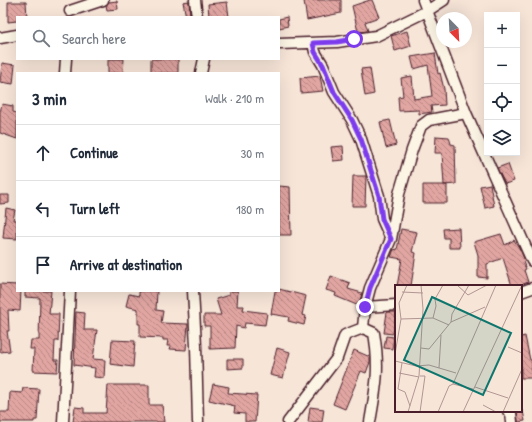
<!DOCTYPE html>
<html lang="en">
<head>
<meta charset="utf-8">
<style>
	body { margin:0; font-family:"Patrick Hand",sans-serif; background:#f6f6f7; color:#1f2937 }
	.controls { position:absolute; right:12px; top:12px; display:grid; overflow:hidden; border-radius:0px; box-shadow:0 4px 16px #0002 }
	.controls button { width:36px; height:36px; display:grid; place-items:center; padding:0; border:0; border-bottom:1px solid #e0e1e3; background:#fff; color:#1f2937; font:20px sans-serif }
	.compass { position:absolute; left:436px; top:12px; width:36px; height:36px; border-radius:50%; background:#fff; box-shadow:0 4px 16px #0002; rotate:156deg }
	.stop { position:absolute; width:12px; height:12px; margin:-9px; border:3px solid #7c3aed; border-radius:50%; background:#fff }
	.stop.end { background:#7c3aed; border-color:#fff; box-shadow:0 1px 4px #0008 }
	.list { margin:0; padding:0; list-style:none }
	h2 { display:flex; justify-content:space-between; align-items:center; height:52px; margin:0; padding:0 16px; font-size:17px }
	h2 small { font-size:13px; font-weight:400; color:#747a83 }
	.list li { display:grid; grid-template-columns:26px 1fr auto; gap:12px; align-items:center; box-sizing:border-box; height:56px; padding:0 16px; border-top:1px solid #e0e1e3 }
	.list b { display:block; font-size:15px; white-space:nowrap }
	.list em { font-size:13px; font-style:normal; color:#747a83 }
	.icon { flex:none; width:22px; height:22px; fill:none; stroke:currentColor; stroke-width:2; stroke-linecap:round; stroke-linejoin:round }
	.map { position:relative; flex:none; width:532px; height:422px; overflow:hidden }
	.search { position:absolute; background:#fff; box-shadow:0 4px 16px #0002; left:16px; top:16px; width:264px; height:44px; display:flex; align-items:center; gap:10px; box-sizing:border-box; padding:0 14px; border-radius:0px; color:#747a83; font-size:15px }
	.panel { position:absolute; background:#fff; box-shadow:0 4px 16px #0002; left:16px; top:72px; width:264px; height:220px; border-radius:0px }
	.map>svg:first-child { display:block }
	.building { fill:url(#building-back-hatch); stroke:#4a1f2b }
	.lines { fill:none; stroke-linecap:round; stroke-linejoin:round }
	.minor-casing { stroke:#4a1f2b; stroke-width:13 }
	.minor { stroke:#fcf5e5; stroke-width:10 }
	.route { stroke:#7c3aed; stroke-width:5 }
	.inset-road { fill:none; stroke:#b29693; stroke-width:1 }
	.view { fill:#0f766e; fill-opacity:0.15; stroke:#0f766e; stroke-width:2 }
	.inset-edge { fill:none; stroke:#4a1f2b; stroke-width:2 }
</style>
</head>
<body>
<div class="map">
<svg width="532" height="422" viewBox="0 0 532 422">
	<defs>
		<pattern id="building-back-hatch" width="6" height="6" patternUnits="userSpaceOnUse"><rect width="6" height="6" fill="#e1a6a2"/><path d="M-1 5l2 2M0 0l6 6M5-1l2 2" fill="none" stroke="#b88784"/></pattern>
	</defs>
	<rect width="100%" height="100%" fill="#f7e5d8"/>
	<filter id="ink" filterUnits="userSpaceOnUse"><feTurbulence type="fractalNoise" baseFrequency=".025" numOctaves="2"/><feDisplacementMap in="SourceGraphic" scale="8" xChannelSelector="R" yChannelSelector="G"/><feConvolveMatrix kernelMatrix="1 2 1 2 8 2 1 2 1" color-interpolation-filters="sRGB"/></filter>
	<g filter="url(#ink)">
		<!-- building -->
		<path class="building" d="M310,0H341V13L307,20L304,1Z
			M370,0H372L379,17L365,22L368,31L358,32L352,6Z
			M117,1L118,9L107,10L106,5L109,2Z
			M189,1L190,17H186L183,2Z
			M8,2H26L27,17H17V21L8,22Z
			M227,2L229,17H209L208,4Z
			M287,17L288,26L279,28V19Z
			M407,31L411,46L395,51L391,36Z
			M435,53L438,74L440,73L444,89L445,105L431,106L432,112L419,114V110L399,111L398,97L403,96L401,78L412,76L414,99L432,96L428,65L414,69L411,57Z
			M108,59H124L123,73H108Z
			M151,59H178V73H151Z
			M2,63L15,65L13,84L0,82Z
			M370,68L374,94L365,96L361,69Z
			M320,76L323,91L301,93L300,78Z
			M2,104L13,106V112L17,113V139L0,133V112Z
			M390,120L396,145L386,148L380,122Z
			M436,136L449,137L451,144L455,145L456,184L444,185L442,153H435Z
			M343,146L344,160L333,161L331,147Z
			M508,164L514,181L505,184L497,168Z
			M353,176H366L365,206H352Z
			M490,184L494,206L485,208L480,186Z
			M423,185H447V203H423Z
			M279,186L290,187L291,235H279Z
			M0,195H9V203L0,204Z
			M6,208L15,210L13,220H17V239L3,238Z
			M459,228L460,248H449V238H444L443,229Z
			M401,229L417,232L412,252L416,253L411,286H397L402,259L391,257L394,249L397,250Z
			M501,234L505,245L514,240L520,249L525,261L523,262L526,269L524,270L528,282L519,286H512L503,258L487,264V278L478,277V255L474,242Z
			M331,276L350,283L348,289L362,293L359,306L335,296L336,293L326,290Z
			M0,284L17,285V291H21L20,311L8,310L9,331H7L10,351L0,352Z
			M279,289L306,296L302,315L306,316L304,325L288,321L289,317L271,314L275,291H279Z
			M25,291H51L49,314H59L58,341H55L54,360H58L57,372L33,371L34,349H30L31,340H39L40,298L25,297Z
			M143,291H157L156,310L163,311L161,323L188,324L186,350L170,349L171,346H167L168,340H163V338L140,337V324H138V309L126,306L129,294L139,296V292Z
			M229,291H238L237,306H244L243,310L267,313L265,325L245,323L244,328L236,326L235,348L210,349V326H204V315H221L216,299L229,295Z
			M76,312L85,313L84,330H97L93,359L105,360L104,378L94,377L95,368L74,365Z
			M387,312H396L393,334L384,333Z
			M386,336L394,337L392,349L384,348Z
			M525,336L530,360H532V378H521V337Z
			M112,340L135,341L133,367L110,364Z
			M277,348L290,352L283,378L270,375Z
			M354,350L370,357V362L366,373L361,371L345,409L333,404Z
			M227,359H243V368L227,369Z
			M213,384L229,387L228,393L257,395L255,422H245V414L234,413L235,406L209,400Z
			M108,385H149V405H162L164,422H73L75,407L84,408V413H106Z
			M23,388L39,389L37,420H34V422H0V412H9L10,392L22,393Z
			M310,407L324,409L322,422H308Z
			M517,411H523L525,421L518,422Z"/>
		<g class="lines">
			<defs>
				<path id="minor" d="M195,0L197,17
					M423,0L466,113L532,261
					M70,11L103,0
					M0,38L17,35
					M313,43L315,52L323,65L334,92L352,120L361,139L379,196L382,219L391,239
					M279,44L337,42L376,36L427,11L444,0
					M65,73L66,59
					M201,73L204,59
					M193,291L196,346L198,422
					M521,292L532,288
					M365,307L396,305
					M363,328L374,333C380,369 376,387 370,422
					M508,411L511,413L512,422
					M63,422L70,291
					M288,422L337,358L345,335L363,328L365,307L370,288L391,239L399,194L412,150L421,126L429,120L466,113"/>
			</defs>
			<!-- minor casing -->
			<use href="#minor" class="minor-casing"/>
			<!-- minor -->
			<use href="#minor" class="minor"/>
		</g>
	</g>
	<g class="lines" filter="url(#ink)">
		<!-- route -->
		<path class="route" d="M354,39L337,42L313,43L315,52L323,65L334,92L352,120L361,139L379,196L382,219L391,239L370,288L365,307"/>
	</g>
	<!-- overview -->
	<g transform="translate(395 285)">
		<rect width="127" height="127" fill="#f7e5d8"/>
		<path class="inset-road" d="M62,0L73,10L92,0M7,7L28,8M38,33L41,21L40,14L48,0M6,34L38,33L54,40M56,37L57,29L74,0M113,62L127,68M26,63L34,64L56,37L90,22M0,69L6,34L4,18L12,0M0,76L21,81L34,80L61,88M7,78L3,104L10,107L15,121M44,83L46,50M4,88L24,92M25,91H30L25,127M58,99L78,104M80,102L113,113M88,120L101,127M13,127L24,91L28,24L26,0M43,127L54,101L58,99L101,0M68,127L127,0M108,127L127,84"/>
		<path class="view" d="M37,12L116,48L88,110L9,75Z"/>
		<rect width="127" height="127" class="inset-edge"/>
	</g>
</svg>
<div class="controls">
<button>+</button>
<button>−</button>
<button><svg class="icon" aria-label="locate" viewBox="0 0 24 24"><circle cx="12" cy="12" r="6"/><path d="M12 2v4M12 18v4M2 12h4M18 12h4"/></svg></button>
<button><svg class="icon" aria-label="layers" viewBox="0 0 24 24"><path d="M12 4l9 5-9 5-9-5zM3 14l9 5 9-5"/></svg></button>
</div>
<svg class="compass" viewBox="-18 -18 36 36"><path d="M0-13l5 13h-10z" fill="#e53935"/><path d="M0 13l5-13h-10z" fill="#747a83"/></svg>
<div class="stop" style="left:354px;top:39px"></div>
<div class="stop end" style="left:365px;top:307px"></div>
<div class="search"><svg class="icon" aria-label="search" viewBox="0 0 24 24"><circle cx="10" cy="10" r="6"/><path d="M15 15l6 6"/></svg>Search here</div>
<section class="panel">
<h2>3 min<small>Walk · 210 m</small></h2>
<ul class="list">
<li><svg class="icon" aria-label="ahead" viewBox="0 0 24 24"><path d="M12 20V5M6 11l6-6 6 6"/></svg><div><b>Continue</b></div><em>30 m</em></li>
<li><svg class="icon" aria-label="left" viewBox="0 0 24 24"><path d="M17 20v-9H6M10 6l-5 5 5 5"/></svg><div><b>Turn left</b></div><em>180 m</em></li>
<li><svg class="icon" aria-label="arrive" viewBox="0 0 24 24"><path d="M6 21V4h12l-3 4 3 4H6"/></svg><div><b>Arrive at destination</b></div></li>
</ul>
</section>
</div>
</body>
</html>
